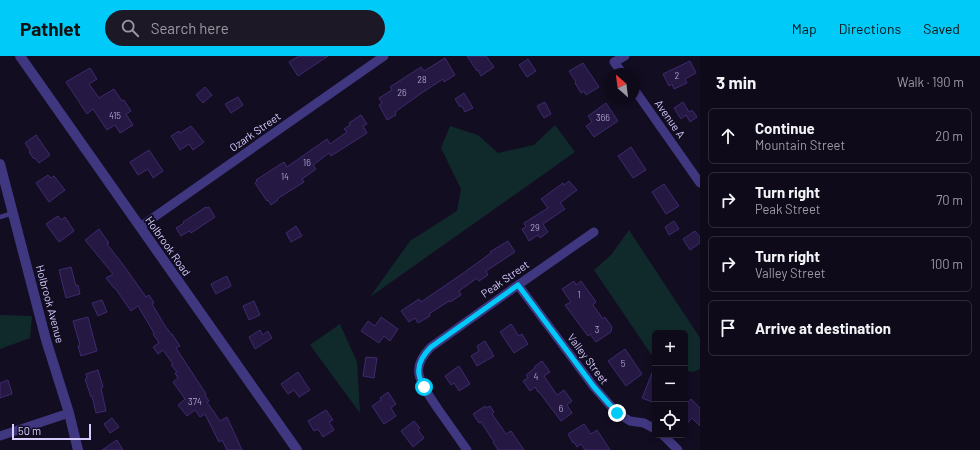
<!DOCTYPE html>
<html lang="en">
<head>
<meta charset="utf-8">
<style>
	body { margin:0; font-family:Barlow,sans-serif; background:#1c1826; color:#f1f3f6 }
	.controls { position:absolute; right:12px; bottom:12px; display:grid; overflow:hidden; border-radius:6px; box-shadow:0 2px 6px #0003 }
	.controls button { width:36px; height:36px; display:grid; place-items:center; padding:0; border:0; border-bottom:1px solid #2e2b38; background:#0e0a19; color:#f1f3f6; font:20px sans-serif }
	.compass { position:absolute; left:604px; top:12px; width:36px; height:36px; border-radius:50%; background:#0e0a19; box-shadow:0 2px 6px #0003; rotate:332deg }
	.scale { position:absolute; left:12px; bottom:10px; width:79px; box-sizing:border-box; padding-left:4px; border:2px solid #d7cdff; border-top:0; font-size:11px; line-height:14px; white-space:nowrap; color:#d7cdff; -webkit-text-stroke:3px #120d21; paint-order:stroke }
	.stop { position:absolute; width:12px; height:12px; margin:-9px; border:3px solid #00caf8; border-radius:50%; background:#fff }
	.stop.end { background:#00caf8; border-color:#fff; box-shadow:0 1px 4px #0008 }
	.list { margin:0; padding:0; list-style:none }
	h2 { display:flex; justify-content:space-between; align-items:center; height:52px; margin:0; padding:0 16px; font-size:17px }
	h2 small { font-size:13px; font-weight:400; color:#9b9aa2 }
	.list li { display:grid; grid-template-columns:26px 1fr auto; gap:12px; align-items:center; box-sizing:border-box; height:56px; margin:0 8px 8px; padding:0 8px; border:1px solid #2e2b38; border-radius:6px }
	.list b { display:block; font-size:15px; white-space:nowrap }
	.list p { margin:0; font-size:13px; white-space:nowrap; color:#9b9aa2 }
	.list em { font-size:13px; font-style:normal; color:#9b9aa2 }
	.icon { flex:none; width:22px; height:22px; fill:none; stroke:currentColor; stroke-width:2; stroke-linecap:round; stroke-linejoin:round }
	.map { position:relative; flex:none; width:700px; height:394px; overflow:hidden }
	header { display:flex; align-items:center; gap:24px; box-sizing:border-box; height:56px; padding:0 20px; background:#00caf8; color:#111 }
	header strong { font-size:19px }
	nav { display:flex; gap:22px; margin-inline-start:auto; font-size:14px }
	.search { width:280px; height:36px; background:#1c1826; display:flex; align-items:center; gap:10px; box-sizing:border-box; padding:0 14px; border-radius:22px; color:#9b9aa2; font-size:15px }
	main { display:flex }
	aside { flex:1; background:#0e0a19 }
	.map>svg:first-child { display:block }
	.green { fill:#102a2c }
	.building { fill:#251943; stroke:#3e2a6f }
	.lines { fill:none; stroke-linecap:round; stroke-linejoin:round }
	.service { stroke:#403781; stroke-width:4.5 }
	.minor { stroke:#403781; stroke-width:9 }
	.tertiary { stroke:#403781; stroke-width:10 }
	.route { stroke:#00caf8; stroke-width:5 }
	.labels { text-anchor:middle; stroke-width:4; stroke-linejoin:round; paint-order:stroke }
	.number-label { font-size:9px; fill:#aaa0d0 }
	.street-label { font-size:11px; fill:#d7cdff; stroke:#120d21 }
</style>
</head>
<body>
<header>
<strong>Pathlet</strong>
<div class="search"><svg class="icon" aria-label="search" viewBox="0 0 24 24"><circle cx="10" cy="10" r="6"/><path d="M15 15l6 6"/></svg>Search here</div>
<nav><a>Map</a><a>Directions</a><a>Saved</a></nav>
</header>
<main>
<div class="map">
<svg width="700" height="394" viewBox="0 0 700 394">
	<rect width="100%" height="100%" fill="#120d21"/>
	<!-- green -->
	<path class="green" d="M555,69L575,96L370,241L410,185L457,155L461,133L441,92L450,70L478,79L498,97L534,89Z
		M629,174L700,282V313L693,316L685,315V277H655V304L594,214L611,199Z
		M0,259L32,260L30,282L0,293Z
		M340,268L357,306L360,357L310,289Z"/>
	<!-- building -->
	<path class="building" d="M299,0H328L298,20L289,6Z
		M467,0H486L494,11L481,20L478,14L477,15Z
		M445,2L455,19L444,26L443,23L423,36L395,56L396,59L387,64L379,49L382,47L379,42L392,34L390,31L421,11L424,15Z
		M528,3L536,15L527,21L519,9Z
		M690,5L696,17L685,23L687,27L674,33L672,28L669,30L663,18Z
		M583,7L599,31L586,39L584,35L581,37L575,27L576,26L569,15Z
		M90,12L97,23L89,28L99,42L114,33L122,45L124,44L131,55L126,58L133,69L120,77L115,69L107,74L93,53L87,58L66,26Z
		M205,31L212,39L203,47L196,39Z
		M464,37L473,52L465,56L462,50L460,51L455,43Z
		M238,41L243,49L231,57L225,48Z
		M545,46L551,58L544,62L537,50Z
		M683,46L689,56L692,54L697,61L690,66L686,59L681,63L674,52Z
		M606,47L618,65L594,81L586,70L592,66L588,60Z
		M361,59L367,68L363,70L367,77L331,100L329,97L313,109L316,113L302,123L304,126L277,143L278,144L271,149L268,144L267,145L255,127L257,125L256,124L284,106L287,111L327,83L330,88L347,76L344,73L350,69L349,67Z
		M191,70L204,86L193,94L189,88L180,94L171,80L179,75L180,77Z
		M36,79L50,99L39,107L35,102L34,103L29,96L30,95L25,87Z
		M631,91L646,114L633,122L618,100Z
		M149,94L163,115L153,122L148,113L138,119L130,106Z
		M48,119L51,122L54,120L65,134L49,146L36,127Z
		M569,125L577,134L560,147L565,153L543,168L548,176L540,182L538,179L529,185L522,173L526,171L524,167L548,152L541,143L563,127L564,129Z
		M664,128L679,150L666,158L652,136Z
		M206,151L207,152L209,151L215,161L191,177L189,175L181,180L176,172L184,167L183,166Z
		M58,160L61,164L65,161L74,175L59,186L46,168Z
		M674,165L679,173L669,179L665,171Z
		M296,170L302,180L291,186L286,177Z
		M99,173L109,187L107,188L124,210L146,241L149,239L154,247L152,248L165,270L172,279V278L180,290L176,292L206,338L205,339L209,345L207,346L220,365L227,361L242,394H227L222,384L219,386L205,358L200,361L195,354L187,360L178,349L185,343L173,326L178,322L175,317L177,316L171,309L173,308L163,294L158,298L153,291L159,287L153,278L154,277L138,250L131,255L115,232H114L106,222L113,218L85,184Z
		M695,175L700,181V187L690,194L683,183Z
		M508,185L515,196L486,215L488,219L479,225L477,222L459,235L461,239L450,246L449,245L429,258L430,260L418,267L415,262L409,266L401,255L419,243L421,246L462,218L491,197L490,196Z
		M71,211L76,230L78,229L80,238L66,242L59,214Z
		M227,220L231,230L216,238L211,228Z
		M574,225L576,229L581,225L596,246L593,249L603,263L605,261L612,271L611,276L596,286L590,278L588,280L565,249L571,246L562,233Z
		M102,244L107,256L98,260L92,247Z
		M254,245L260,259L249,264L243,250Z
		M88,261L97,295L81,300L78,290L80,289L73,265Z
		M381,261L398,273L390,285L384,280L379,287L361,275L368,265L375,270Z
		M511,268L519,280L522,278L528,288L514,297L500,276Z
		M260,274L263,279L268,275L272,282L255,293L249,281Z
		M485,285L494,300L477,310L471,300L479,295L477,290Z
		M625,293L642,318L626,330L608,305Z
		M366,301L377,302L374,322L363,320Z
		M542,305L550,316L544,320L557,339L564,334L572,345L567,349L572,357L561,365L539,336H538L535,331L530,335L523,325L528,322L526,319L535,312L534,311Z
		M459,310L470,328L459,335L454,327L451,329L445,320Z
		M654,312H655V345L653,344L652,346L642,342Z
		M98,314L103,331L101,332L106,355L96,357L92,340L91,341L85,323H87L86,318Z
		M298,316L310,334L299,341L294,334L288,338L281,328Z
		M8,324L12,337H11L12,338L0,342V327Z
		M388,336L396,348L391,352L396,360L384,368L372,350L381,344L380,342Z
		M691,343L700,352V370L692,362L685,370V350Z
		M485,350L486,352L490,350L494,356L492,358L506,378L511,375L524,394H498L493,386H494L481,366L479,367L473,358Z
		M326,354L333,364L329,366L334,374L323,381L318,373L314,375L308,365Z
		M112,362L119,371L110,377L104,368Z
		M414,365L420,372L418,374L424,382L413,391L401,375Z
		M584,368L591,378L597,374L610,394H585L581,388L577,391L574,386L573,387L568,378Z
		M117,384L123,394H102Z"/>
	<g class="lines">
		<!-- service -->
		<path class="service" d="M0,161L13,157"/>
		<!-- minor -->
		<path class="minor" d="M623,18L614,6L625,0
			M634,33L700,127
			M140,171L384,0
			M518,229L594,331L617,357L630,365L644,367L655,373
			M663,379L678,394
			M0,380L69,357
			M467,394C457,380 448,367 438,353C433,345 420,328 419,318C417,308 424,298 431,291L518,229L594,176"/>
		<!-- tertiary -->
		<path class="tertiary" d="M20,0L297,394
			M0,108L46,284L69,357L78,394"/>
	</g>
	<g class="lines">
		<!-- route -->
		<path class="route" d="M424,331C422,327 419,322 419,318C417,307 424,298 431,291L518,229L594,331L617,357"/>
	</g>
	<g class="labels">
		<!-- number labels -->
		<g class="number-label">
			<text x="677" y="23">2</text>
			<text x="422" y="27">28</text>
			<text x="402" y="40">26</text>
			<text x="115" y="63">415</text>
			<text x="603" y="65">366</text>
			<text x="307" y="110">16</text>
			<text x="285" y="124">14</text>
			<text x="535" y="175">29</text>
			<text x="579" y="242">1</text>
			<text x="597" y="277">3</text>
			<text x="623" y="311">5</text>
			<text x="536" y="324">4</text>
			<text x="195" y="349">374</text>
			<text x="561" y="356">6</text>
		</g>
		<!-- street labels -->
		<g class="street-label">
			<text transform="translate(670 63) rotate(55)" y="4">Avenue A</text>
			<text transform="translate(255 76) rotate(-35)" y="4">Ozark Street</text>
			<text transform="translate(168 190) rotate(55)" y="4">Holbrook Road</text>
			<text transform="translate(505 223) rotate(-35)" y="4">Peak Street</text>
			<text transform="translate(50 248) rotate(75)" y="4">Holbrook Avenue</text>
			<text transform="translate(588 303) rotate(53)" y="4">Valley Street</text>
		</g>
	</g>
</svg>
<div class="controls">
<button>+</button>
<button>−</button>
<button><svg class="icon" aria-label="locate" viewBox="0 0 24 24"><circle cx="12" cy="12" r="6"/><path d="M12 2v4M12 18v4M2 12h4M18 12h4"/></svg></button>
</div>
<svg class="compass" viewBox="-18 -18 36 36"><path d="M0-13l5 13h-10z" fill="#e53935"/><path d="M0 13l5-13h-10z" fill="#9b9aa2"/></svg>
<div class="scale">50 m</div>
<div class="stop" style="left:424px;top:331px"></div>
<div class="stop end" style="left:617px;top:357px"></div>
</div>
<aside>
<h2>3 min<small>Walk · 190 m</small></h2>
<ul class="list">
<li><svg class="icon" aria-label="ahead" viewBox="0 0 24 24"><path d="M12 20V5M6 11l6-6 6 6"/></svg><div><b>Continue</b><p>Mountain Street</p></div><em>20 m</em></li>
<li><svg class="icon" aria-label="right" viewBox="0 0 24 24"><path d="M7 20v-9h11M14 6l5 5-5 5"/></svg><div><b>Turn right</b><p>Peak Street</p></div><em>70 m</em></li>
<li><svg class="icon" aria-label="right" viewBox="0 0 24 24"><path d="M7 20v-9h11M14 6l5 5-5 5"/></svg><div><b>Turn right</b><p>Valley Street</p></div><em>100 m</em></li>
<li><svg class="icon" aria-label="arrive" viewBox="0 0 24 24"><path d="M6 21V4h12l-3 4 3 4H6"/></svg><div><b>Arrive at destination</b></div></li>
</ul>
</aside>
</main>
</body>
</html>
